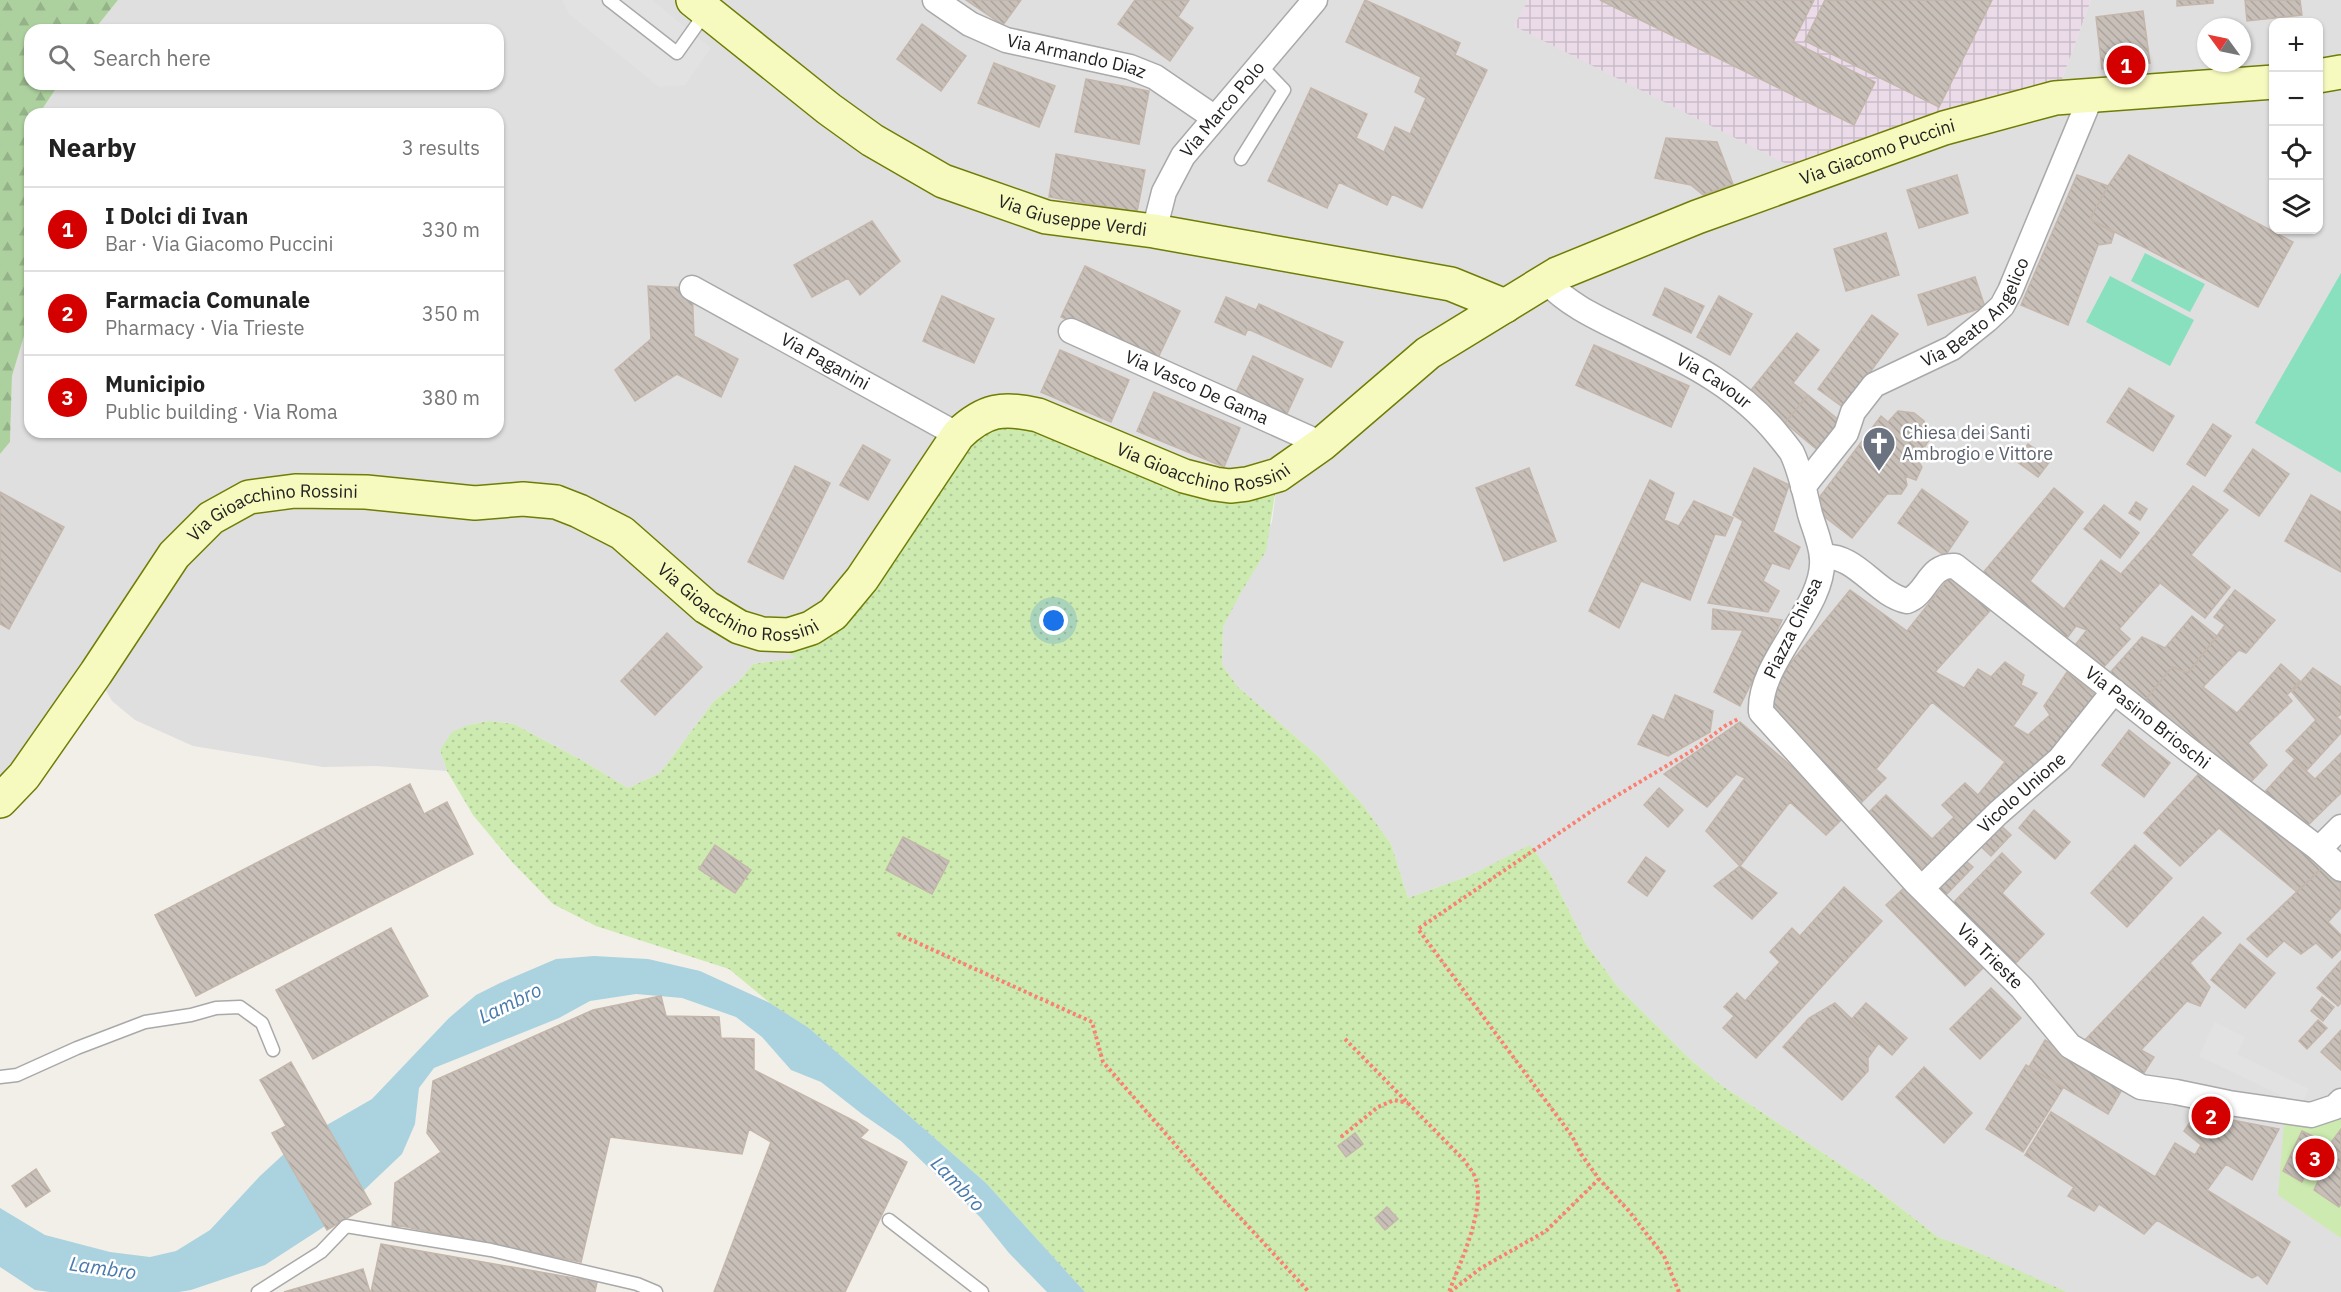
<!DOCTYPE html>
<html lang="en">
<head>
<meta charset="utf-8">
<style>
	body { margin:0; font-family:"IBM Plex Sans",sans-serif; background:#f2f2f2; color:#222 }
	.controls { position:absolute; right:18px; top:18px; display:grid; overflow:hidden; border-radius:12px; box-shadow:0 2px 4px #0004 }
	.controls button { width:54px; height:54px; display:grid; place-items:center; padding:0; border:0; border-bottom:2px solid #e0e0e0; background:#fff; color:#222; font:30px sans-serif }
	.compass { position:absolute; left:2197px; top:18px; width:54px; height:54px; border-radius:50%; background:#fff; box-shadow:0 2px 4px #0004; rotate:303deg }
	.you { position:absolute; left:1054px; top:621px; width:21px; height:21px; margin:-15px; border:4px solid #fff; border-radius:50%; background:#1a73e8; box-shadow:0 0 0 9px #1a73e833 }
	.badge { display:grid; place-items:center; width:39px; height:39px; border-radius:50%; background:#d40000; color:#fff; font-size:20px; font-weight:700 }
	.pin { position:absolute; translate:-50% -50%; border:3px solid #fff; box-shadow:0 2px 6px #0006 }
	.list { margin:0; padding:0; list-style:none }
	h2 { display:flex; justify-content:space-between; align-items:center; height:78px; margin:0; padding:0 24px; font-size:26px }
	h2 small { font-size:20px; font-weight:400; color:#767676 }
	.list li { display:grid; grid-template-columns:39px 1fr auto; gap:18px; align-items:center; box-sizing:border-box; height:84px; padding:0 24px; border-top:2px solid #e0e0e0 }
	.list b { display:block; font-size:22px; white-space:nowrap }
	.list p { margin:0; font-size:20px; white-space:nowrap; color:#767676 }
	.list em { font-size:20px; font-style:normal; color:#767676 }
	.icon { flex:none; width:33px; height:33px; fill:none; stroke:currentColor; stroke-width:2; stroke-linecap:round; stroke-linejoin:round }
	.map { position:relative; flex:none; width:2341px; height:1292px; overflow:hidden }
	.search { position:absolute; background:#fff; box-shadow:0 2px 4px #0004; left:24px; top:24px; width:480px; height:66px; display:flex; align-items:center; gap:15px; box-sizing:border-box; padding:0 21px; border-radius:18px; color:#767676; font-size:22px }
	.panel { position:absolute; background:#fff; box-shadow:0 2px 4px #0004; left:24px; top:108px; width:480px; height:330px; border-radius:18px }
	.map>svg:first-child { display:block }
	.residential { fill:#e0dfdf; fill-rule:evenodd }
	.industrial { fill:url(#industrial-grid) }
	.grass { fill:url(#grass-dots) }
	.forest { fill:url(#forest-firs) }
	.garden { fill:#cdebb0 }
	.pitch { fill:#88e0be }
	.parking { fill:#e2e2e2 }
	.water { fill:#aad3df }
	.building { fill:url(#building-back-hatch); stroke:#c4b6ab; stroke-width:1.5 }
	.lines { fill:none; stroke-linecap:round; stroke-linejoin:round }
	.lane-casing { stroke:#a9a9a9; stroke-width:15 }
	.street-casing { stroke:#a9a9a9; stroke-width:27 }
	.secondary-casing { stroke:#707d05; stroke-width:36 }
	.path { stroke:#fa8072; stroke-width:4; stroke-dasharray:3 3; stroke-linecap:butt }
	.lane { stroke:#fff; stroke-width:12 }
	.street { stroke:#fff; stroke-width:24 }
	.secondary { stroke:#f7fabf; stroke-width:33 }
	.labels { text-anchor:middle; stroke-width:5; stroke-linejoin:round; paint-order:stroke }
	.street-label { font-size:18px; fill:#222; stroke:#fff }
	.worship-label { font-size:18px; fill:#5b616d; stroke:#fff; text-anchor:start }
	.water-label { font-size:20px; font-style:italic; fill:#4a7aab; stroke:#fff }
</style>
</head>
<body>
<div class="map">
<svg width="2341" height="1292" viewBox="0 0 2341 1292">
	<defs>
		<pattern id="industrial-grid" width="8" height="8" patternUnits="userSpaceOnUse" patternTransform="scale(1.5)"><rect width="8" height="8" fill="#ebdbe8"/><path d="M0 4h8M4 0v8" fill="none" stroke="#c9bcc7"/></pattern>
		<pattern id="grass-dots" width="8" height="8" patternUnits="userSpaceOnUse" patternTransform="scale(1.5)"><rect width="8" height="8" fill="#cdebb0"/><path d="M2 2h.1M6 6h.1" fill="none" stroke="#b0c997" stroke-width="1.8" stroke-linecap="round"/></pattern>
		<pattern id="forest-firs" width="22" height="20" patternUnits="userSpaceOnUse" patternTransform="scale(1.5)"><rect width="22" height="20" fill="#add19e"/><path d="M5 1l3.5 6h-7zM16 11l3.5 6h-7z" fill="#95b388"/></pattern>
		<pattern id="building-back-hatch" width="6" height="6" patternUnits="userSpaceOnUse" patternTransform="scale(1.5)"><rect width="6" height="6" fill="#c7bfb8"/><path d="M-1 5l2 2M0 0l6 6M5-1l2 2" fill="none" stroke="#aba49e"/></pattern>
	</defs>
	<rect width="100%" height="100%" fill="#f2efe9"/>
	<!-- residential -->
	<path class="residential" d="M118,0H1528L1515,26L2055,98L2091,0H2341V1292H2067L2052,1286L1968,1248L1938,1237L1874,1187L1721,1085L1690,1059L1618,987L1586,944L1549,871L1530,846L1471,875L1408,898L1391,844L1363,805L1318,756L1238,687L1222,665L1223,627L1272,522L1278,476L764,635L797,658L753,664L739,681L714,701L660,773L628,788L585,762L514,724L489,721L468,725L440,750L447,771L376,766L323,767L193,746L135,720L112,701L96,673L0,801V454L10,442L12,376L30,316V432H498V114H39L59,84H498V30H94ZM2274,22H2318V230H2274ZM2206,27H2242V63H2206Z"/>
	<!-- industrial -->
	<path class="industrial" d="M1528,0H2091L2055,98L1808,175L1514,26Z"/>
	<!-- grass -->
	<path class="grass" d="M994,412L1184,476L1278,475L1266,551L1239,596L1223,627L1222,665L1238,687L1318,756L1363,805L1391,844L1408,898L1471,875L1530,845L1549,871L1586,944L1618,987L1690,1059L1721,1085L1874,1187L1938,1237L1968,1248L2067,1292H1085L986,1183L809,1028L770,1003L729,969L596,926L553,904L512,862L473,815L447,771L440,750L452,732L468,725L489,721L514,724L585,762L628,788L660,773L714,701L739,681L753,664L796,658L762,634L811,628Z"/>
	<!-- forest -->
	<path class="forest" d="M0,0H118L94,30H30V84H59L39,114H30V316L12,376L10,442L0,454Z"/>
	<!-- garden -->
	<path class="garden" d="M2341,1101V1238L2278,1195L2285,1112Z"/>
	<!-- pitch -->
	<path class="pitch" d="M2145,253L2205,284L2190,312L2131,281Z
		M2341,273V473L2255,423Z
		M2110,276L2194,320L2170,366L2086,322Z"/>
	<!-- parking -->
	<path class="parking" d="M562,0H652L711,48L685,85L659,87L569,14Z
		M2215,1022L2245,1037L2237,1054L2309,1089L2301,1105L2199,1056Z"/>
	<!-- water -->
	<path class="water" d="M594,956L648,959L700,971L770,1003L809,1028L986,1183L1085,1292H1047L1009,1253L980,1217L901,1141L862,1114L821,1082L791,1070L762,1037L736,1017L682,998L636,994L590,1001L559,1018L434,1068L419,1088L415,1124L402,1154L342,1211L306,1137L372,1099L449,1018L476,995L500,983L556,959Z
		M298,1141L336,1219L265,1265L191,1290L179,1292H50L35,1290L0,1267V1208L45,1235L110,1252L150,1257L176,1251L210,1230L260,1176Z"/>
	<!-- building -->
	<path class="building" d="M966,0H1021L1003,25Z
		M1135,0H1189L1178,17L1193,28L1170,61L1118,24Z
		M1365,0L1460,43L1455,55L1487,70L1422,208L1392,194L1387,205L1339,182L1327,208L1268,181L1311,88L1367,114L1356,138L1384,152L1395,127L1410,134L1426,98L1415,92L1421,77L1346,42Z
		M1600,0H1814L1793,42L1875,82L1854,125Z
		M1825,0H1992L1939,107L1805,41Z
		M2177,0H2213V3L2177,6Z
		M2245,0H2300L2302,15L2247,21Z
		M2143,11L2150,63L2102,69L2096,17Z
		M922,24L966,56L941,91L897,59Z
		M994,63L1055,86L1039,127L978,103Z
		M1086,79L1149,91L1139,144L1075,132Z
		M1666,138L1717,142L1733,184L1703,195L1691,185L1655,178Z
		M1056,154L1145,170L1137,212L1049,197Z
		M2129,155L2293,242L2258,307L2090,219L2108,186Z
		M1957,175L1968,213L1919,228L1907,190Z
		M2077,175L2108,186L2090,219L2114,233L2111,243L2098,245L2068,325L2021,305Z
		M872,221L900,261L860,295L848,278L812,297L794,265Z
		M1886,233L1899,275L1846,291L1834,249Z
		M1085,266L1180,311L1156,362L1061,317Z
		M1975,277L1985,307L1928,325L1918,295Z
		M648,286L692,288L694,336L738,359L721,397L677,374L635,401L615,370L651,339Z
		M1665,288L1704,306L1691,333L1653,315Z
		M942,296L994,319L974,363L923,341Z
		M1719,296L1752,314L1730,355L1697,337Z
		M1226,297L1256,310L1259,304L1343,342L1331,367L1248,329L1245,335L1215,322Z
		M1872,315L1898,334L1844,408L1818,389Z
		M1797,333L1819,350L1793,383L1808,395L1785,423L1748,394Z
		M1594,345L1689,386L1671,427L1576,385Z
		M1060,350L1129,380L1111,422L1041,392Z
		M1253,356L1303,379L1284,420L1234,397Z
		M2129,388L2174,416L2153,451L2107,422Z
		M1154,392L1240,428L1224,467L1137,431Z
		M1808,395L1844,424L1821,453L1785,423Z
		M1898,411L1914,413L1924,421L1929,440L1917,459L1922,467L1916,480L1905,476L1907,485L1901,494H1887L1852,538L1812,507L1881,416L1888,422Z
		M2213,424L2231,436L2205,476L2187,464Z
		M2028,444L2051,460L2038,477L2016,461Z
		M863,445L890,460L868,500L840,485Z
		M2253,449L2289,474L2259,516L2224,491Z
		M795,466L830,483L783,579L748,562Z
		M1529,468L1556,541L1504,561L1476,488Z
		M1754,468L1789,485L1773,532L1800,547L1789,569L1772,563L1763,581L1779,591L1768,612L1708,603L1743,521L1733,515Z
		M1650,480L1674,493L1664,520L1679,526L1694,501L1733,518L1725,536L1715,534L1690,600L1641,581L1619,628L1589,611Z
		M2193,486L2228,510L2191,555L2230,587L2205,618L2160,583L2119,629L2130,639L2100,671L2072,649L2087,630L2076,626L2061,646L1977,580L2054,488L2083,512L2030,581L2064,609L2101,560L2121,574L2155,535Z
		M1922,489L1968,522L1945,556L1898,523Z
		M0,492L64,527L9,629L0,624Z
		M2311,495L2341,512V572L2285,541Z
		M2136,502L2147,509L2140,520L2129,513Z
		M2104,505L2139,533L2120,558L2084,529Z
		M1953,573L1995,605L1935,672L1964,688L1978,669L1991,677L2005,662L2024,675L2021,685L2037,693L2013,726L2028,735L2050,715L2044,706L2067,672L2099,698L2056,756L1930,875L1897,848L1867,814L1886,795L1932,839L1954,817L1942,805L1965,783L1978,795L2005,762L1932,702L1876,769L1886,778L1859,805L1766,706L1779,681L1793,660L1850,590L1907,631Z
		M2235,590L2275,620L2246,653L2239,650L2203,687L2237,713L2281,664L2300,681L2287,695L2292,701L2248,743L2267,765L2243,790L2142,704L2172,667L2188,673L2217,636L2225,625L2214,617Z
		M1713,609L1782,620L1740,706L1714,692L1743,630L1712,629Z
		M2192,616L2217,636L2188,673L2172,667L2142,704L2107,676L2142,637L2165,648Z
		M667,633L702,667L655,715L621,681Z
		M2313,668L2341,687V714L2337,717L2341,721V733L2307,770L2286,751L2316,720L2292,692Z
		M1675,695L1713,711L1710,732L1668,756L1638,744L1653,715L1664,720Z
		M1740,722L1847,814L1826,835L1790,802L1740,866L1706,831L1745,778L1736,774L1707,807L1664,774Z
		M2129,730L2170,763L2144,797L2102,765Z
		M2341,753V793L2303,830L2263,794L2294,760L2315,779Z
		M2206,766L2325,865L2297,892L2219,828L2180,866L2144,833Z
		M410,784L424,814L447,802L473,854L196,996L155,915Z
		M1659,788L1683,810L1668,827L1644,805Z
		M2034,810L2070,842L2055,859L2019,828Z
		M1994,819L2011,835L1991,856L1974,840Z
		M903,837L949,861L932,894L886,870Z
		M715,845L751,870L735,893L699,869Z
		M2135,845L2172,878L2127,927L2091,893Z
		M2002,853L2021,872L2002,893L2044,934L2012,967L1950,906Z
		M1958,854L1973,867L1946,895L1932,882Z
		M1646,857L1665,871L1647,896L1628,882Z
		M2325,865L2341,878V908L2328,922L2341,935V949L2332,958L2316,943L2301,954L2284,941L2267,957L2247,939Z
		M1740,866L1777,893L1752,919L1714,886Z
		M1906,886L1984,967L1965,986L1886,905Z
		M1844,887L1882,921L1756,1058L1723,1028L1734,1016L1724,1007L1737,993L1745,1001L1780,962L1770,952L1792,928L1800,936Z
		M2203,917L2221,933L2190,963L2210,987L2200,1006L2187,1001L2141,1050L2154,1057L2140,1079L2080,1045Z
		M391,928L428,996L313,1059L276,990Z
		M2240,944L2275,973L2245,1008L2211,980Z
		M2341,961V1003L2338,1006L2317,988Z
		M1991,988L2021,1018L1980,1059L1950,1029Z
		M661,996L666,1016L719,1017L721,1038L754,1039V1070L856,1122L868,1130L860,1138L907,1162L845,1292H714L771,1142L749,1129L742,1154L610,1137L581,1262L401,1226L392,1228L395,1183L441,1152L427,1133L433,1081L593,1010Z
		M2322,997L2334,1007L2323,1021L2311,1011Z
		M1835,1003L1878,1044L1868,1058V1071L1842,1100L1783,1047L1809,1018Z
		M1866,1003L1907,1038L1892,1055L1851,1020Z
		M2318,1020L2327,1028L2307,1049L2299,1041Z
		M2341,1030V1070L2321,1052Z
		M2045,1040L2124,1086L2108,1114L2029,1067Z
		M291,1062L371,1204L327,1230L272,1133L286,1126L260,1080Z
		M2026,1065L2063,1088L2023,1152L1986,1129Z
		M1924,1067L1972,1113L1944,1143L1896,1097Z
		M2051,1112L2155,1177L2175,1143L2195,1155L2201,1145L2184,1131L2196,1113L2279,1129L2252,1180L2226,1164L2207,1190L2290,1242L2267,1284L2258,1275L2252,1278L2157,1220L2144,1234L2099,1204L2094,1211L2068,1196L2074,1187L2025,1155Z
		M2341,1129V1204L2339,1207L2314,1190L2318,1181L2306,1173L2302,1182L2283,1171L2302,1131L2330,1144Z
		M1355,1133L1363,1144L1346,1157L1338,1146Z
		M36,1169L50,1191L26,1207L12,1186Z
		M1387,1207L1398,1219L1385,1230L1375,1218Z
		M381,1244L597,1282L595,1292H371Z
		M363,1269L370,1292H284Z"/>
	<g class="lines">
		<defs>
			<path id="lane" d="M609,0L677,53L706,12
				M1241,159L1284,90L1260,65
				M0,1077L17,1075L77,1048L145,1022L191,1015L216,1008L240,1007L262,1023L273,1050
				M889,1220L982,1292
				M258,1292L321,1252L346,1226L491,1250L637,1284L656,1292"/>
			<g id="street">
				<path id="s1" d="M935,0L970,24L1006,40L1130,67L1155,77L1215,118"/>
				<path id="s2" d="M1154,231L1164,192L1183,156L1315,0"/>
				<path id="s3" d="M1546,281C1571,308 1605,321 1638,338C1690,363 1741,389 1778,435C1783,441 1788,447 1792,453C1801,472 1805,494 1810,514C1814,528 1821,543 1822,558C1826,607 1758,661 1761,712L1916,883L2022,988L2070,1046L2141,1087L2176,1092L2229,1103L2311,1115L2335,1107L2341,1101"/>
				<path id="s4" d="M692,288L958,435"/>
				<path id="s5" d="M1071,331L1322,444"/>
				<path id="s6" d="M1803,487L1846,433L1853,412L1874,385L1952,348L1987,320L2002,306L2010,291L2092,94"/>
				<path id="s7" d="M1822,557C1856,553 1875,594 1907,601C1928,594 1928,564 1955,566L2187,749L2319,849L2341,869"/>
				<path d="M2319,849L2341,827"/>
				<path id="s8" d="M1922,888L1998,813L2060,759L2114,691"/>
			</g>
			<g id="secondary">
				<path id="s9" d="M693,0L829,109L872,140L943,181L1046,217L1154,231L1451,284L1505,306"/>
				<path d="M2318,76L2341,72"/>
				<path id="s10" d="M0,801L24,776L96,673L174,555L211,518L249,497L295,491L366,492L475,503L523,499L556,502L579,511L622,533L706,607L739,627L762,634L789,635L811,628L833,614L862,579L958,435C985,409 1003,407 1038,415L1184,476L1215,484L1230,486L1247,484L1278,475L1322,444L1428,353L1557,274L1697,217L1944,128L2055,98L2274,82"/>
			</g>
		</defs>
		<!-- lane casing -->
		<use href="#lane" class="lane-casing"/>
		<!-- street casing -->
		<use href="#street" class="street-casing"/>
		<!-- secondary casing -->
		<use href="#secondary" class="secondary-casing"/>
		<!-- path -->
		<path class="path" d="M898,934L1092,1022L1103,1062L1221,1197L1309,1292
			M1345,1039L1464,1160C1468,1166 1475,1174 1476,1180C1485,1212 1460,1262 1449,1292
			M1341,1137L1378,1107L1394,1100L1408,1103
			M1450,1292L1481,1268L1546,1231L1599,1179
			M1679,1292L1664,1256L1628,1210L1599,1179L1581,1154L1572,1136L1418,929L1593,810L1693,750L1725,726L1740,718"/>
		<!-- lane -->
		<use href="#lane" class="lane"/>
		<!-- street -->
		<use href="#street" class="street"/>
		<!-- secondary -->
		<use href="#secondary" class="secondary"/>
	</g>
	<!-- icons -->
	<defs>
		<symbol id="church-pin" viewBox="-11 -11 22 30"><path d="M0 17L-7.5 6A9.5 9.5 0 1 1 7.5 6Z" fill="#6b7280" stroke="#fff"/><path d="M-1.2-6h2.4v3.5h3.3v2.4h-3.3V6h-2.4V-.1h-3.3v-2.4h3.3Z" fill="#fff"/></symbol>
	</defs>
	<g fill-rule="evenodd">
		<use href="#church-pin" x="1860" y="424" width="38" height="52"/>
	</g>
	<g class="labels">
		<!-- street labels -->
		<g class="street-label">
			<text dy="6" stroke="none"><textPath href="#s1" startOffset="154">Via Armando Diaz</textPath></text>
			<text dy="6" stroke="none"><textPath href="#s2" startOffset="142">Via Marco Polo</textPath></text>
			<text dy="6" stroke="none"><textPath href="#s10" startOffset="2278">Via Giacomo Puccini</textPath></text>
			<text dy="6" stroke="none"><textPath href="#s9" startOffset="444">Via Giuseppe Verdi</textPath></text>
			<text dy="6" stroke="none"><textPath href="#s6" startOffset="254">Via Beato Angelico</textPath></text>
			<text dy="6" stroke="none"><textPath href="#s4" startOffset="152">Via Paganini</textPath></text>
			<text dy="6" stroke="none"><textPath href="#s3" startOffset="196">Via Cavour</textPath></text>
			<text dy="6" stroke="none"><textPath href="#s5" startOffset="138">Via Vasco De Gama</textPath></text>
			<text dy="6" stroke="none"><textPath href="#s10" startOffset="1512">Via Gioacchino Rossini</textPath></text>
			<text dy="6" stroke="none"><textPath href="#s10" startOffset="416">Via Gioacchino Rossini</textPath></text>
			<text dy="6" stroke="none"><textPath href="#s10" startOffset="920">Via Gioacchino Rossini</textPath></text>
			<text transform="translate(1793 628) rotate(-64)" y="6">Piazza Chiesa</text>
			<text dy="6" stroke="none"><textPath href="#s7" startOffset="405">Via Pasino Brioschi</textPath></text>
			<text dy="6" stroke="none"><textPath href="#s8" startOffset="138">Vicolo Unione</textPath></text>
			<text dy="6" stroke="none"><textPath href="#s3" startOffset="916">Via Trieste</textPath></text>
		</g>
		<!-- worship labels -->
		<g class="worship-label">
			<text x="1902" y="439">Chiesa dei Santi<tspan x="1902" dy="21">Ambrogio e Vittore</tspan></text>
		</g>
		<!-- water labels -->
		<g class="water-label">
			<text transform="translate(510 1003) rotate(-26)" y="7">Lambro</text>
			<text transform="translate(958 1184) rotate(46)" y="7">Lambro</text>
			<text transform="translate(103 1268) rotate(8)" y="7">Lambro</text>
		</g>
	</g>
</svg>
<div class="controls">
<button>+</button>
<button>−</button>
<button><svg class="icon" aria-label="locate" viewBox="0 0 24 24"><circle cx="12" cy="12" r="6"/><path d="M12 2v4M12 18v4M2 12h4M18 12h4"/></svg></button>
<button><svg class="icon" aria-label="layers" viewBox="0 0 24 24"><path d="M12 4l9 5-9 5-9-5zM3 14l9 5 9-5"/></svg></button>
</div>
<svg class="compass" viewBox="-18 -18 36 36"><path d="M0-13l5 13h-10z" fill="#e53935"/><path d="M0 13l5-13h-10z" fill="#767676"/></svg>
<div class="you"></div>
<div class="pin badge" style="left:2126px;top:65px">1</div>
<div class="pin badge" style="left:2211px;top:1116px">2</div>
<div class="pin badge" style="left:2315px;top:1158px">3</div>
<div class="search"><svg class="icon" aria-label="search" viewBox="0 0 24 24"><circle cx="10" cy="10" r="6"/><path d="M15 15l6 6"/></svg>Search here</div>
<section class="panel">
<h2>Nearby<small>3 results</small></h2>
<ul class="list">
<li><span class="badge">1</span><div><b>I Dolci di Ivan</b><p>Bar · Via Giacomo Puccini</p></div><em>330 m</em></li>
<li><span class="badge">2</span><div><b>Farmacia Comunale</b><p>Pharmacy · Via Trieste</p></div><em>350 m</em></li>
<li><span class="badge">3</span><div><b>Municipio</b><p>Public building · Via Roma</p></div><em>380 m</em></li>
</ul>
</section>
</div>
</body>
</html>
